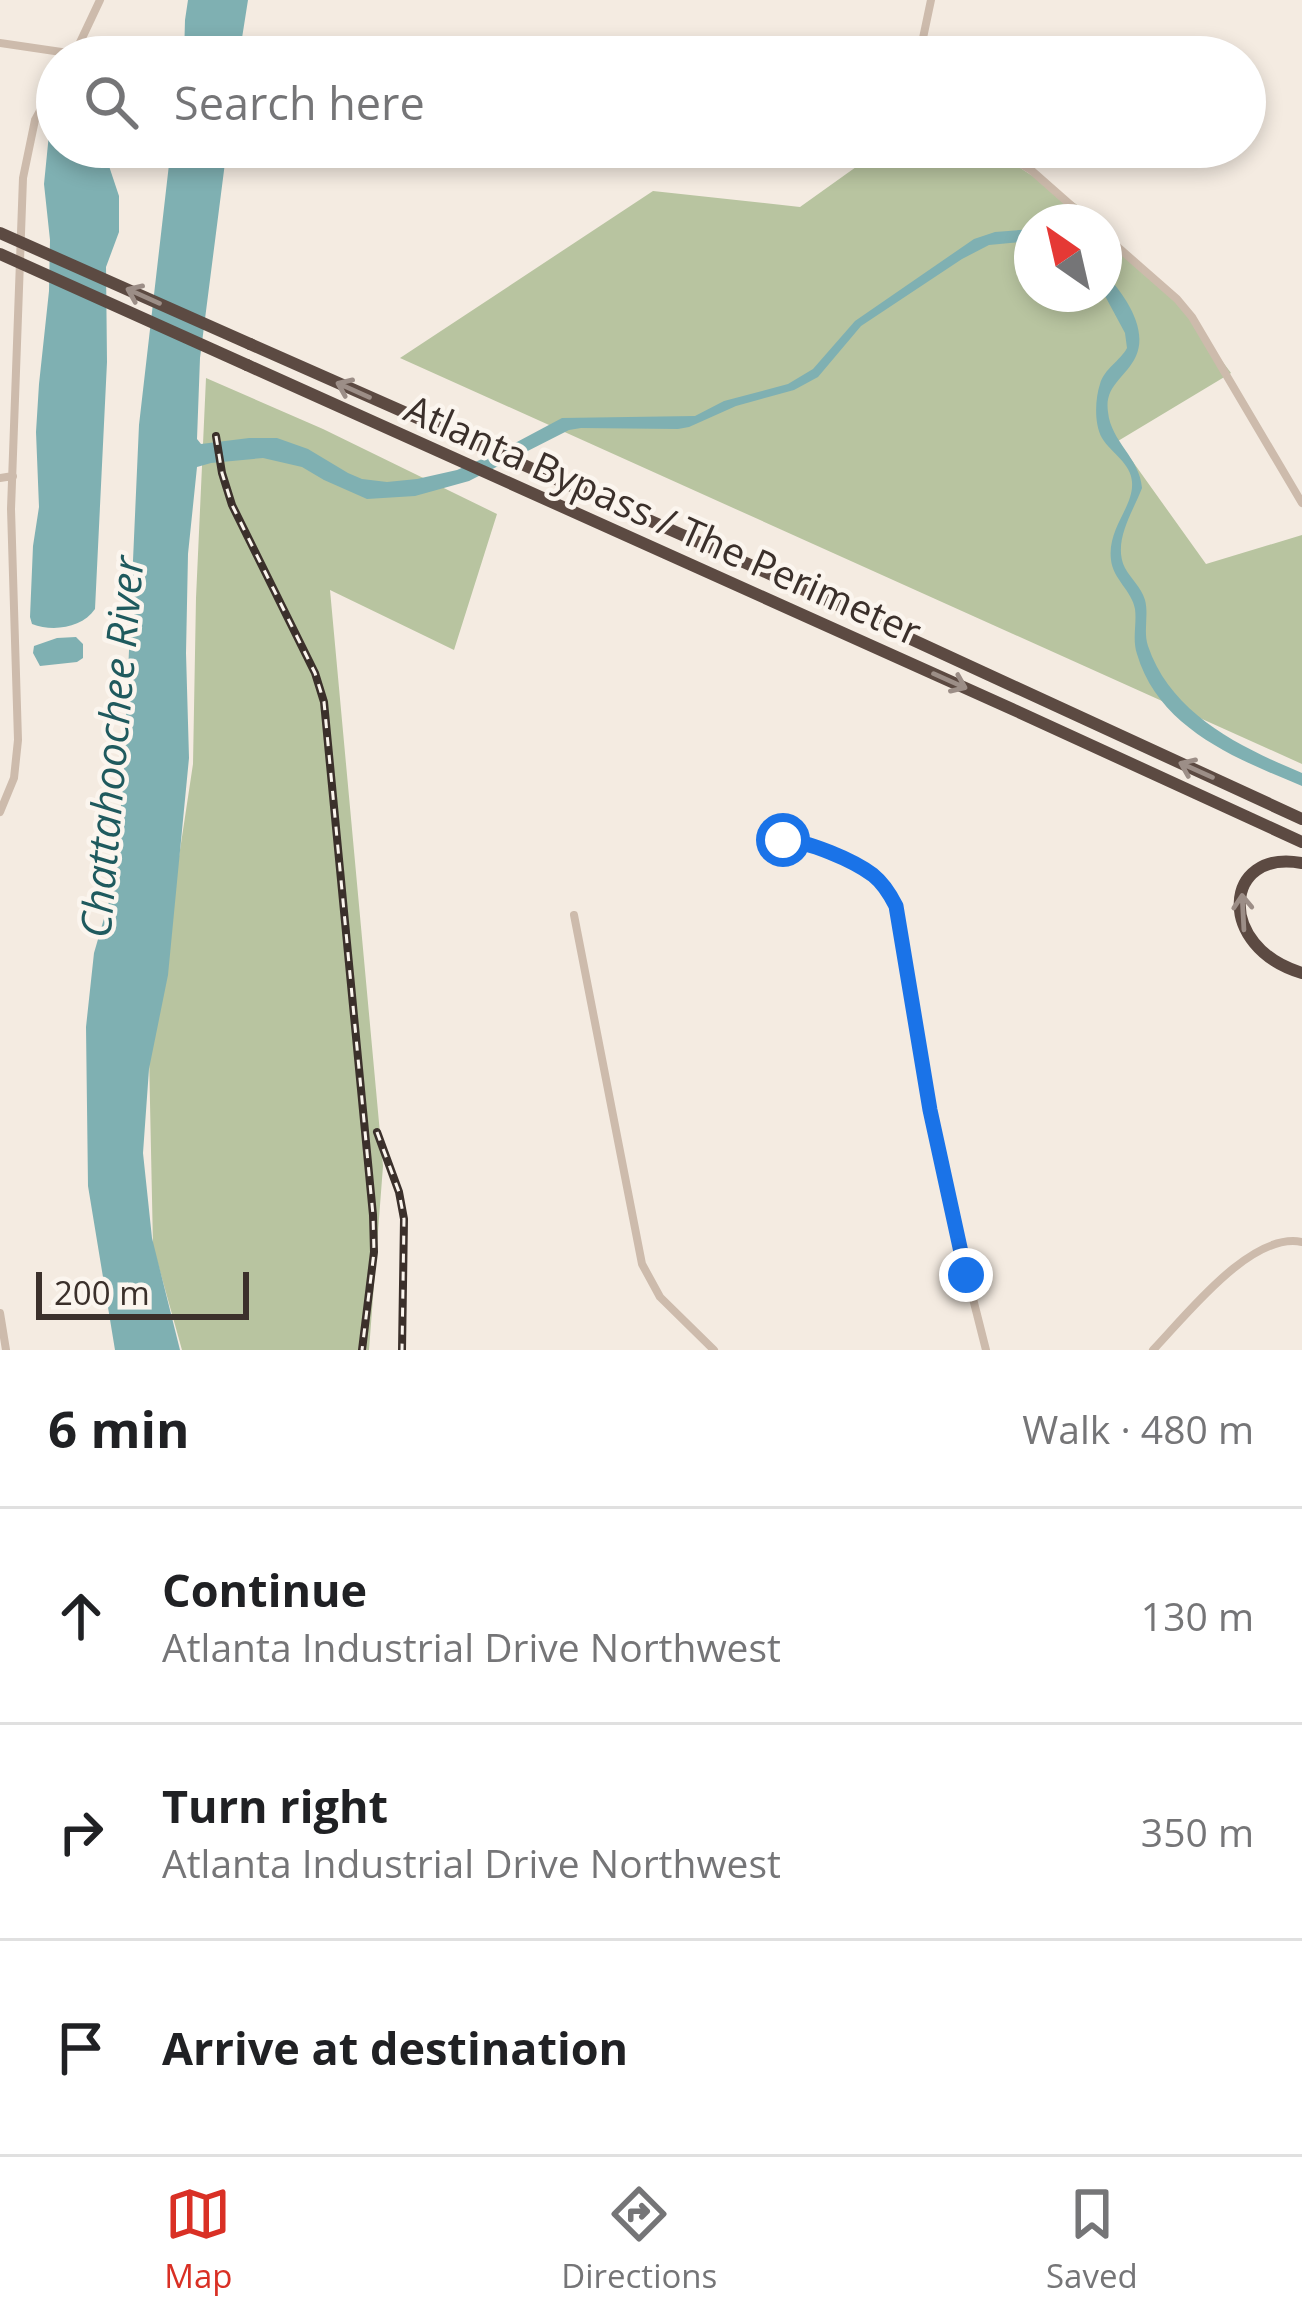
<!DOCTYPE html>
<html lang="en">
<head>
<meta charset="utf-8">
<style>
	body { margin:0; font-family:"Open Sans",sans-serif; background:#f6f6f6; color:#202124 }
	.compass { position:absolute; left:1014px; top:204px; width:108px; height:108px; border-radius:50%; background:#fff; box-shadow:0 6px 18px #0003; rotate:326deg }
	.scale { position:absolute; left:36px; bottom:30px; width:213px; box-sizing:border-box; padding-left:12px; border:6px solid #3b302b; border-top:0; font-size:33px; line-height:42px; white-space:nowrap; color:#3b302b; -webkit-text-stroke:9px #fbf5ee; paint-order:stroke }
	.stop { position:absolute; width:36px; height:36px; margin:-27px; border:9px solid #1a73e8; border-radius:50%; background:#fff }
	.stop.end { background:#1a73e8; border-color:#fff; box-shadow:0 3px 12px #0008 }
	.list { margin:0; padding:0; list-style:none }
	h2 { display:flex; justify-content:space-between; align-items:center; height:156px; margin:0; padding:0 48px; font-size:51px }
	h2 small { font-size:39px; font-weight:400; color:#757577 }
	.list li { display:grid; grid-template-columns:78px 1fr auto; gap:36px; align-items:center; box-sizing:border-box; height:216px; padding:0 48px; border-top:3px solid #e0e0e0 }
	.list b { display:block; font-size:45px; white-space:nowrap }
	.list p { margin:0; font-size:39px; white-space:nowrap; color:#757577 }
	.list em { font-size:39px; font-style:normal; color:#757577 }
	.icon { flex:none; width:66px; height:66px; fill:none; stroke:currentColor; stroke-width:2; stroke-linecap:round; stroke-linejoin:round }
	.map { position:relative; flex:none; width:1302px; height:1350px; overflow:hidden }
	.search { position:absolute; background:#fff; box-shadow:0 6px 18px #0003; left:36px; right:36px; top:36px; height:132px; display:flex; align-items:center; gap:30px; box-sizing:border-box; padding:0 42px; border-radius:66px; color:#757577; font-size:45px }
	.sheet { height:804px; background:#fff }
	nav { display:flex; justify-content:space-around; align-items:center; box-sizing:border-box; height:168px; border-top:3px solid #e0e0e0; background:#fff; font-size:33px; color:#757577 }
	nav a { display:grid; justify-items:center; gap:6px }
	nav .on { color:#d93025 }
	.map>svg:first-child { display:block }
	.green { fill:#b8c4a0 }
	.water { fill:#7fb0b2 }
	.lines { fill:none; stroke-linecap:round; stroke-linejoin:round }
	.minor { stroke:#cdbbac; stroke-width:8 }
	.highway { stroke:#5c4a42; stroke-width:12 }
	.rail-casing { stroke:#3b302b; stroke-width:8 }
	.rail { stroke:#fbf5ee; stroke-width:3; stroke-dasharray:9; stroke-linecap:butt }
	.highway-bridge { stroke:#5c4a42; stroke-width:12 }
	.oneway { stroke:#9c8e87 }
	.route { stroke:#1a73e8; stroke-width:15 }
	.labels { text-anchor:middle; stroke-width:9; stroke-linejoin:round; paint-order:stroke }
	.street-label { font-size:39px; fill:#3b302b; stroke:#fbf5ee }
	.water-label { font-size:42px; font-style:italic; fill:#1f5a5e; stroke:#fbf5ee }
</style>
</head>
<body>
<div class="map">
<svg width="1302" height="1350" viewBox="0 0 1302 1350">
	<rect width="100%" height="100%" fill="#f4ebe1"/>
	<!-- green -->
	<path class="green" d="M884,147H988L1079,206L1096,222H1032V294H1104V230L1181,306L1231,373L1118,441L1206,564L1302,535V764L400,358L653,191L800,207Z
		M206,378L323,429L497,514L454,650L330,590L383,1166L369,1350H182L153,1246L149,1055L193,764L196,598Z"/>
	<!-- water -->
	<path class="water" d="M188,0H248L239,57H184L185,20Z
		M54,129H57V147H91L109,166L119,196V232L106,267L107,362L95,609C82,628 53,632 32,624L30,617L33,546L39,507L36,432L39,384L49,291L50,240L44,184L49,134Z
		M171,147H227L200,358L197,439L201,444L249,438H277L308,449L348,473L362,479L387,482L417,479L457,470L500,451L562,418L695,416L724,401L788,384L813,369L855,321L974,239L995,232L1032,229V241L989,245L962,259L861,326L818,377L794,390L736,406L689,427L678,429L581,428L569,430L469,481L415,496L367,499L324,480L302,467L263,458L211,463L197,467L188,554L186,653L189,758L168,975L149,1069L143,1153L152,1238L180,1350H115L88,1186L86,1027L94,953L112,891L123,786L139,425Z
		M1104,272C1122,292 1149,327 1136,356C1126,378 1104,385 1108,412C1111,442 1140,458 1142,488C1133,512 1112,542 1125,568C1131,579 1141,587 1145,600C1149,615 1143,631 1148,646C1171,714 1240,747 1302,773V786C1237,759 1159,729 1137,654C1132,639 1137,624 1135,609C1132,591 1113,579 1111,560C1107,528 1134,507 1132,482C1131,463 1111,453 1102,438C1094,424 1095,399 1100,384C1104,369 1120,361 1127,348L1125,333L1104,294Z
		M76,637L83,644V658L77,662L40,666L33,653L34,646L57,638Z"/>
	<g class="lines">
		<!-- minor -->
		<path class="minor" d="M0,43L75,54
			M75,53L100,0
			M919,57L931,0
			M993,147L1031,170L1090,222
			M1104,235L1177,299L1192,317L1302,503
			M0,478L13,476
			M0,812L14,778L18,740L11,509L23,178L35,120L57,80
			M770,845L783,840L798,841L859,866L882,883L896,906L945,1188L986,1350
			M574,915L642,1264L660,1297L714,1350
			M0,1313L6,1350
			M1153,1350C1185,1317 1251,1231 1302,1242"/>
		<!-- highway -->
		<path class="highway" d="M250,344L748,564L1302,819
			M247,365L1012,709L1302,842
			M1302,863C1223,848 1215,947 1302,973"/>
		<defs>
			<path id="rail" d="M216,436L222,473L232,505L315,673L324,702L373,1215L374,1252L362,1350
				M377,1132L399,1192L404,1219L402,1350"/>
		</defs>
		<!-- rail casing -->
		<use href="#rail" class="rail-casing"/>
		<!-- rail -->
		<use href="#rail" class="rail"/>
		<!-- highway-bridge -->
		<path class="highway-bridge" d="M0,233L250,344
			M0,254L247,365"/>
	</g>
	<!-- one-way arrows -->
	<defs><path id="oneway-shaft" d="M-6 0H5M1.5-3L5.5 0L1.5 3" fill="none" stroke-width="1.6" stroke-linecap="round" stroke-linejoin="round" transform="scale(3)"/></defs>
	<g class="oneway">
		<use href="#oneway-shaft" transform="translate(143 296) rotate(-156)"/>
		<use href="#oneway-shaft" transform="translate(353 390) rotate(-156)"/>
		<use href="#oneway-shaft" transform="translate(950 681) rotate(24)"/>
		<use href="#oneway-shaft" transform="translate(1196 770) rotate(-156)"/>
		<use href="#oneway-shaft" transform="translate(1243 912) rotate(-93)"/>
	</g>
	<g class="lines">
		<!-- route -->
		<path class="route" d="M783,840C808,841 853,860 873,875C883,883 890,894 896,906L930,1110L966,1275"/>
	</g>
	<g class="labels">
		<!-- street labels -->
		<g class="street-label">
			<text transform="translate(663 520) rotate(24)" y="14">Atlanta Bypass / The Perimeter</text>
		</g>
		<!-- water labels -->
		<g class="water-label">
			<text transform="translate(112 747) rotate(-85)" y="15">Chattahoochee River</text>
		</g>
	</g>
</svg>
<svg class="compass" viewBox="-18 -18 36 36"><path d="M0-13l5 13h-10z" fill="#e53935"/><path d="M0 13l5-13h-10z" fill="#757577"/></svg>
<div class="scale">200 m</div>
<div class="stop" style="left:783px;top:840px"></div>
<div class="stop end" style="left:966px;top:1275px"></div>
<div class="search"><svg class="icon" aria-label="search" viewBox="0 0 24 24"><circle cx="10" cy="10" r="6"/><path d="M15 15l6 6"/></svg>Search here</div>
</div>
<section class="sheet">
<h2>6 min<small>Walk · 480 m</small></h2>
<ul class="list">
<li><svg class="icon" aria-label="ahead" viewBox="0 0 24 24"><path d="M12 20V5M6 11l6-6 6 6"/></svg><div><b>Continue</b><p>Atlanta Industrial Drive Northwest</p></div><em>130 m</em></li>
<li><svg class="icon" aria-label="right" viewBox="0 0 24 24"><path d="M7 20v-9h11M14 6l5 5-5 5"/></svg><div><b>Turn right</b><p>Atlanta Industrial Drive Northwest</p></div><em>350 m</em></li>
<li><svg class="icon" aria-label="arrive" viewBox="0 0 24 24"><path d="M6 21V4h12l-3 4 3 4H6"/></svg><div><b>Arrive at destination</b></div></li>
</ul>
</section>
<nav>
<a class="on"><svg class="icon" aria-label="map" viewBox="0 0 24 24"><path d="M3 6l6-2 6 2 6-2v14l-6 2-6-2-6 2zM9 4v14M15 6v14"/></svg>Map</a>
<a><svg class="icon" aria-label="directions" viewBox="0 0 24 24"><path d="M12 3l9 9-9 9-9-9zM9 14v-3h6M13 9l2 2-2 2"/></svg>Directions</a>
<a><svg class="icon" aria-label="saved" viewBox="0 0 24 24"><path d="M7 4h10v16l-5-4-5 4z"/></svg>Saved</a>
</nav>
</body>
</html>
